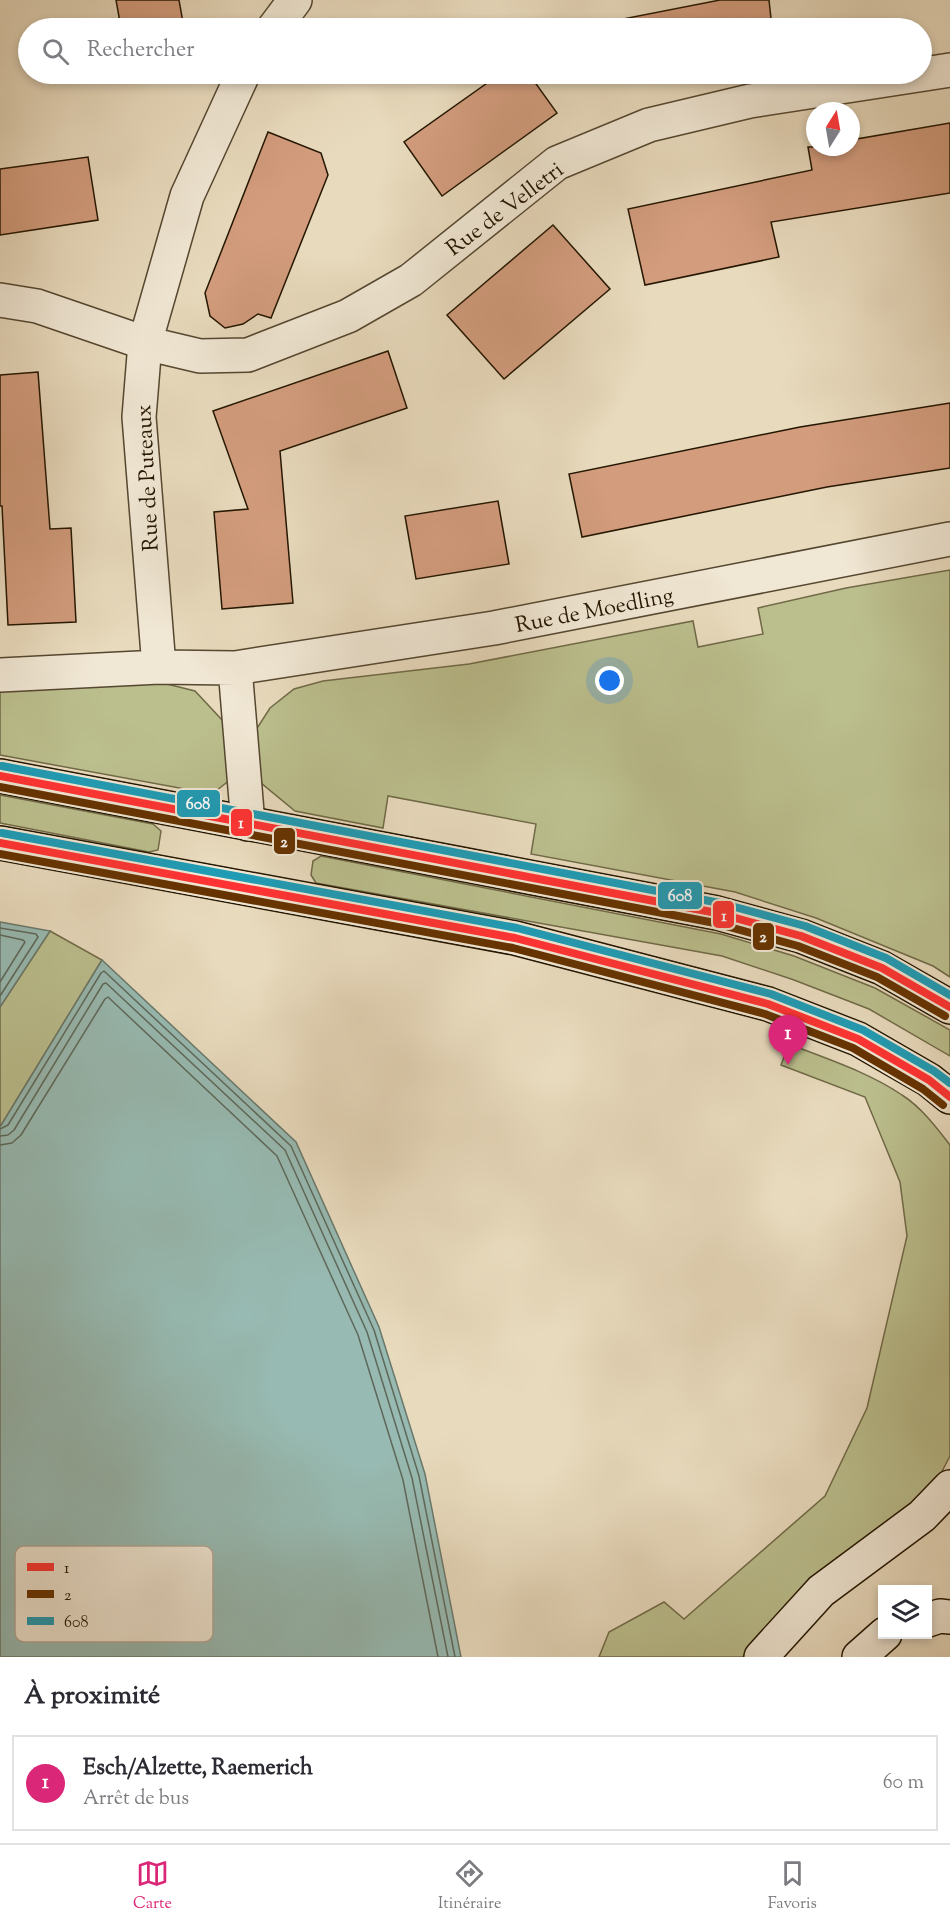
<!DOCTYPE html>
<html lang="fr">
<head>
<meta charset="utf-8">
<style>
	body { margin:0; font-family:"Sorts Mill Goudy",serif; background:#f2f2f3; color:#2b2b33 }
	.controls { position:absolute; right:18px; bottom:18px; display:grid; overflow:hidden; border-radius:0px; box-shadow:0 3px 9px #0003 }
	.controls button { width:54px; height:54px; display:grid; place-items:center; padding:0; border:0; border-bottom:2px solid #e1e1e2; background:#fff; color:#2b2b33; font:30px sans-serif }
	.compass { position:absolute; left:806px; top:102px; width:54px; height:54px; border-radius:50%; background:#fff; box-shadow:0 3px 9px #0003; rotate:11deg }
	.you { position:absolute; left:610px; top:681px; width:21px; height:21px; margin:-15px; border:4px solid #fff; border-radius:50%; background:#1a73e8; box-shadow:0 0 0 9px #1a73e833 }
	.badge { display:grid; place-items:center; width:39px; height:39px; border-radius:50%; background:#db2777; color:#fff; font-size:20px; font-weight:700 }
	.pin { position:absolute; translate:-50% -50px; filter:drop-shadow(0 2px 3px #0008) }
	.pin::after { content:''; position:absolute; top:32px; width:21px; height:18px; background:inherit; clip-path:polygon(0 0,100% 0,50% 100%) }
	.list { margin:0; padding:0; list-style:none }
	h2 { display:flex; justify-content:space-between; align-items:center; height:78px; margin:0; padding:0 24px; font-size:26px }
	h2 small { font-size:20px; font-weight:400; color:#7c7c81 }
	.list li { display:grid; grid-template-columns:39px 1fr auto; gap:18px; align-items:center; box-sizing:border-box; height:96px; margin:0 12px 12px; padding:0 12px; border:2px solid #e1e1e2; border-radius:0px }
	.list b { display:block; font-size:22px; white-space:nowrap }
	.list p { margin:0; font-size:20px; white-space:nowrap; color:#7c7c81 }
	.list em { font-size:20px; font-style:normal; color:#7c7c81 }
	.icon { flex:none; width:33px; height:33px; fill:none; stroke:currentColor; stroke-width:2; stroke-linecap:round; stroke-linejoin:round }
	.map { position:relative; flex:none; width:950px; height:1657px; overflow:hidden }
	.search { position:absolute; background:#fff; box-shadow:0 3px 9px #0003; left:18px; right:18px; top:18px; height:66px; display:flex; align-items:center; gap:15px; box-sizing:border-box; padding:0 21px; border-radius:33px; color:#7c7c81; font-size:22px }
	.sheet { height:186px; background:#fff }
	nav { display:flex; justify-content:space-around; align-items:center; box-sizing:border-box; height:84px; border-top:2px solid #e1e1e2; background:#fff; font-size:16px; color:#7c7c81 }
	nav a { display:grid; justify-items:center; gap:3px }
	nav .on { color:#db2777 }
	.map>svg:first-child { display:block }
	.green { fill:#bbbe8d; stroke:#706a47; stroke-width:1.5 }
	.water { fill:#97bab2; stroke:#69786b; stroke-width:1.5 }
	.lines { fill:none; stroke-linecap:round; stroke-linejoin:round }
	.shore { stroke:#5e685a; stroke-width:1.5 }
	.building { fill:#d29c7d; stroke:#241601; stroke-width:1.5 }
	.minor-casing { stroke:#554730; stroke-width:36 }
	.secondary-casing { stroke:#241601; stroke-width:36 }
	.primary-casing { stroke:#241601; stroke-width:36 }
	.minor { stroke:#f0e7d4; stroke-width:33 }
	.secondary { stroke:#f0e7d4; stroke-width:33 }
	.primary { stroke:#e8dabd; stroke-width:33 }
	.bus-1-casing { stroke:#f0e7d4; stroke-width:12 }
	.bus-2-casing { stroke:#f0e7d4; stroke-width:12 }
	.bus-3-casing { stroke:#f0e7d4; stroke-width:12 }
	.bus-1 { stroke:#f33; stroke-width:8 }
	.bus-2 { stroke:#630; stroke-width:8 }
	.bus-3 { stroke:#209bb4; stroke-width:8 }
	.labels { text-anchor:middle; stroke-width:4.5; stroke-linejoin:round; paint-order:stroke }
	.street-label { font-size:22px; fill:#241601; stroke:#f0e7d4 }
	.key { fill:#f0e7d4; stroke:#b3a895; stroke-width:1.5 }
	.key-label { font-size:16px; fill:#241601 }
	.line-badge { stroke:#f0e7d4; stroke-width:2 }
	.badge-label { font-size:16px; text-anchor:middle; font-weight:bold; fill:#fff }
</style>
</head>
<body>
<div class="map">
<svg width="950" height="1657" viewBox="0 0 950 1657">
	<rect width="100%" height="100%" fill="#e8dabd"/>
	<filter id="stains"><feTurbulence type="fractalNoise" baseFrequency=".00333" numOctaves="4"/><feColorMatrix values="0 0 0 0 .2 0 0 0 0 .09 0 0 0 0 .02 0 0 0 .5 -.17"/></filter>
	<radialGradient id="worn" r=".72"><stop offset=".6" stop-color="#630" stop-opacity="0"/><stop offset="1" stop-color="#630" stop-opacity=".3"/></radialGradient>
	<!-- green -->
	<path class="green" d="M950,570V977L933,966L816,918L735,892L531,854L536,824L388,796L383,828L295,811L244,769L212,794L0,755V689L159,682L195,691L224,722L254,733L270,708L294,689L323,681L469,664L693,621L698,647L763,634L758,608L846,588Z
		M0,795L153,824L161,831L158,850L149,852L0,823Z
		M321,856L721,934L794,956L875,988L950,1030V1056L869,1009L794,980L722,956L316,883L311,875L313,861Z
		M50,931L102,960L0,1127V1007Z
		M789,1044C827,1059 868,1072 902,1095C921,1107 937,1128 950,1145V1456L938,1479L915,1504L804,1589L743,1657H599L609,1632L664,1602L684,1619L825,1496L867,1408L907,1236L900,1182L865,1097L781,1065Z"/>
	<!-- water -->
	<path class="water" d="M0,922L50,931L0,1007Z
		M102,960L296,1142L379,1327L425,1474L461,1657H0V1127Z"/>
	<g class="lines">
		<!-- shore -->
		<path class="shore" d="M0,928L36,934L38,937L0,996
			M0,935L23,940L25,942L0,982
			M0,1129L8,1125L101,973L104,971L291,1146L374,1330L419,1476L455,1657
			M0,1136L8,1135L14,1130L103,984L106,983L285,1150L367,1332L412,1478L448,1657
			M0,1145L12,1143L21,1135L105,999L108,997L277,1156L358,1335L403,1480L438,1657"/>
	</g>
	<!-- building -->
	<path class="building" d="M116,0H179L184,28H121Z
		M720,0H769L772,28H592V25Z
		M500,74H529L557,113L442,196L404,142Z
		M601,74H645L603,82Z
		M950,123V193L771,222L779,257L645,285L628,209L812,170L808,147H851V140Z
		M268,132L321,153L328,175L271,318L258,314L243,324L225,328L210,316L205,293Z
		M88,157L98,220L0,235V169Z
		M553,225L610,289L504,379L447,315Z
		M388,351L407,408L280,451L293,603L222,609L214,512L248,509L213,411Z
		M38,372L50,529L71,528L76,622L8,625L2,506H0V375Z
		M950,403V468L827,487L582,537L569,474L800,427Z
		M498,501L509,564L416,579L405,516Z"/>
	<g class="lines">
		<defs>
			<path id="minor" d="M274,28L295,0
				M0,300L37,306L145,343L200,356L248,355L348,316L411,280L557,163L649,125L750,101L950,70
				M159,667L139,417L145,343L187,196L243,74
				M235,668L494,628L950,539
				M0,675L159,667L235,668L248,824"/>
			<path id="secondary" d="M928,1620L940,1616L950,1617
				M761,1657L821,1591L922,1516L950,1487
				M859,1657L885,1634"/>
			<path id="primary" d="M0,776L717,913L801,936L882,968L950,1007
				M0,843L515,938L768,1004L858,1039L929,1080L950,1097"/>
		</defs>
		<!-- minor casing -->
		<use href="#minor" class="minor-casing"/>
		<!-- secondary casing -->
		<use href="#secondary" class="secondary-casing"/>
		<!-- primary casing -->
		<use href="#primary" class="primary-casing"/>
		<!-- minor -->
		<use href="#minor" class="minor"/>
		<!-- secondary -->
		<use href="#secondary" class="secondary"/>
		<!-- primary -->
		<use href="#primary" class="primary"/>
		<defs>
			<path id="bus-1" d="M0,776L717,913L801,936L882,968L950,1007
				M0,843L515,938L768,1004L858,1039L929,1080L950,1097"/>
			<path id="bus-2" d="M0,787L715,923L798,946L877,977L945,1016
				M0,854L513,948L765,1014L853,1048L923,1089L943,1105"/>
			<path id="bus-3" d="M2,766L720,903L805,926L886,958L950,995
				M2,833L517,928L771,994L863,1030L934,1071L950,1083"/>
		</defs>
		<!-- bus-1 casing -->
		<use href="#bus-1" class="bus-1-casing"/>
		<!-- bus-2 casing -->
		<use href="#bus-2" class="bus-2-casing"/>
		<!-- bus-3 casing -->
		<use href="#bus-3" class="bus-3-casing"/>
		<!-- bus-1 -->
		<use href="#bus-1" class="bus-1"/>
		<!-- bus-2 -->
		<use href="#bus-2" class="bus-2"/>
		<!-- bus-3 -->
		<use href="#bus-3" class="bus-3"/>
	</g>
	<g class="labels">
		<!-- street labels -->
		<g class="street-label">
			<text transform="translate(504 208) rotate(-37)" y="8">Rue de Velletri</text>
			<text transform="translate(146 478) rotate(-93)" y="8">Rue de Puteaux</text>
			<text transform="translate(594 609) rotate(-11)" y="8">Rue de Moedling</text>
		</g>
	</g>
	<!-- legend -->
	<rect x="15" y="1546" width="198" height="96" rx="9" class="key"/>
	<rect x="27" y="1563" width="27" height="8" fill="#f33"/>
	<rect x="27" y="1590" width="27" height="8" fill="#630"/>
	<rect x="27" y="1617" width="27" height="8" fill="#209bb4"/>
	<g class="key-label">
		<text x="64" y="1573">1</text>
		<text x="64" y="1600">2</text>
		<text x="64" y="1627">608</text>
	</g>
	<g class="line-badge">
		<rect x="176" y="789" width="45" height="29" rx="6" fill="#209bb4"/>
		<rect x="230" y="808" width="23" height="29" rx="6" fill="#f33"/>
		<rect x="273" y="827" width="23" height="28" rx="6" fill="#630"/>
		<rect x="657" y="881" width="46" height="29" rx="6" fill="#209bb4"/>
		<rect x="712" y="900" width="23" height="29" rx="6" fill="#f33"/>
		<rect x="752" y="922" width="23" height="29" rx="6" fill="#630"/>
	</g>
	<g class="badge-label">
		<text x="198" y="809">608</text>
		<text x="241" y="828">1</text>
		<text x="284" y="847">2</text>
		<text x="680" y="901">608</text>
		<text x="724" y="921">1</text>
		<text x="763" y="942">2</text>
	</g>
	<rect width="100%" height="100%" filter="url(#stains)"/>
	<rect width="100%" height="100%" fill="url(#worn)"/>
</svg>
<div class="controls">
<button><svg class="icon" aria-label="layers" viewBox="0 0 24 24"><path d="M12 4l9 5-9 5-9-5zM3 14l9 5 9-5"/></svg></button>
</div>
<svg class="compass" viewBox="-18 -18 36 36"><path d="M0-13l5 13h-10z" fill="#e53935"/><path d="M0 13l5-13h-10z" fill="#7c7c81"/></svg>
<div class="you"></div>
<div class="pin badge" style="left:788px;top:1065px">1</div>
<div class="search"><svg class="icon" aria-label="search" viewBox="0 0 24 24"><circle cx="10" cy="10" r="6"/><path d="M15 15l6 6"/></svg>Rechercher</div>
</div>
<section class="sheet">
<h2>À proximité<small></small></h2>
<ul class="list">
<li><span class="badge">1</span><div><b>Esch/Alzette, Raemerich</b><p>Arrêt de bus</p></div><em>60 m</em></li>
</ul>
</section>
<nav>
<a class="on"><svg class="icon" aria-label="map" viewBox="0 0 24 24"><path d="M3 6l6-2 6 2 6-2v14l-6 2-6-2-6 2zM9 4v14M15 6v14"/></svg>Carte</a>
<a><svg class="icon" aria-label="directions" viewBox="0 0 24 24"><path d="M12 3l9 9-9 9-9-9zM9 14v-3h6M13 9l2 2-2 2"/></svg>Itinéraire</a>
<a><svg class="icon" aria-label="saved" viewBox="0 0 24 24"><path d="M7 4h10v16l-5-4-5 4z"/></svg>Favoris</a>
</nav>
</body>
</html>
